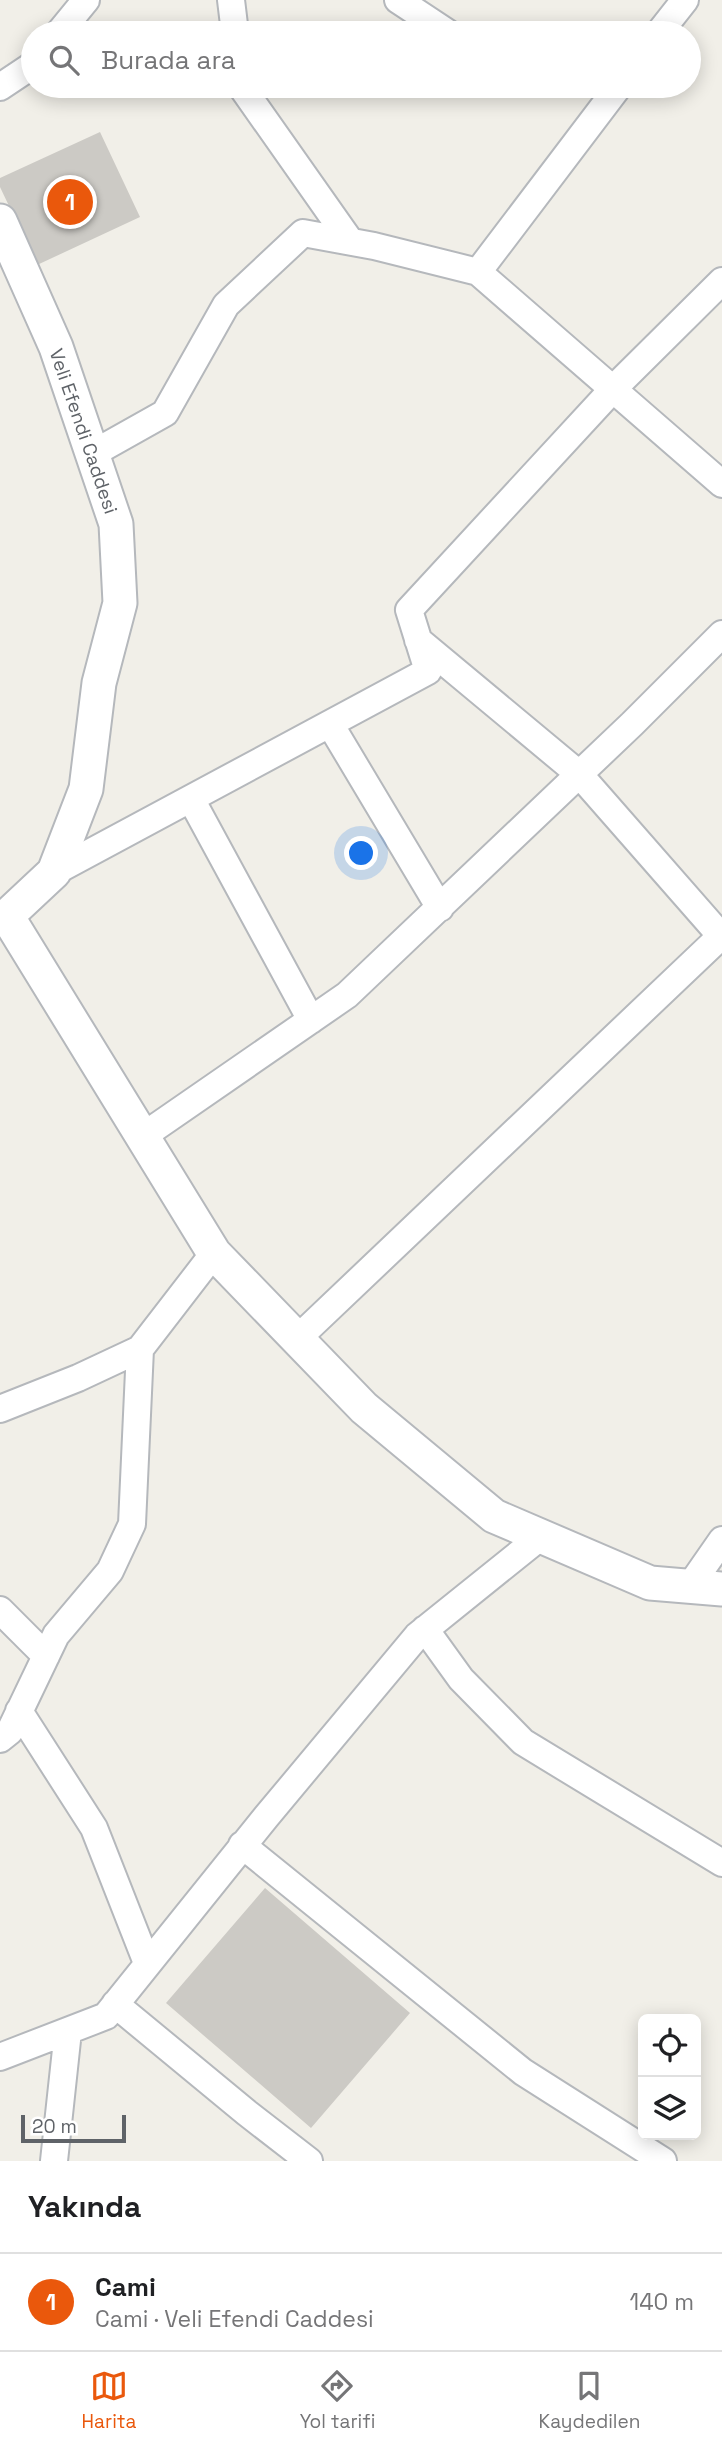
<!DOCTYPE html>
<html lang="tr">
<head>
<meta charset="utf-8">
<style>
	body { margin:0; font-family:"Space Grotesk",sans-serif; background:#f2f2f2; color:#202124 }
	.controls { position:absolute; right:21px; bottom:21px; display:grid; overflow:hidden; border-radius:10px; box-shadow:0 4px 18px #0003 }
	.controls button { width:63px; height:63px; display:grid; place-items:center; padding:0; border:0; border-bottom:2px solid #e0e0e0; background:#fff; color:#202124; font:35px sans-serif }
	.scale { position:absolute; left:21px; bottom:18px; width:105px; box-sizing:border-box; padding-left:7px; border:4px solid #5f6368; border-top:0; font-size:19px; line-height:24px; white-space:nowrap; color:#5f6368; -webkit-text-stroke:5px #fff; paint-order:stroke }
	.you { position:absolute; left:362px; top:854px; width:24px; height:24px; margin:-18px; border:5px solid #fff; border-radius:50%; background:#1a73e8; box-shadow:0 0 0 10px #1a73e833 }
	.badge { display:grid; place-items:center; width:46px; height:46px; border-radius:50%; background:#ea580c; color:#fff; font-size:23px; font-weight:700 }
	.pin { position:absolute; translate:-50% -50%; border:4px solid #fff; box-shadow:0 2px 7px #0006 }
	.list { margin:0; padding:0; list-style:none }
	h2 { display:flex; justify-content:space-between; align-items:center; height:91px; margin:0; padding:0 28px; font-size:30px }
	h2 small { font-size:23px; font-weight:400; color:#757577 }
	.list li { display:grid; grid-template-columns:46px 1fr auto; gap:21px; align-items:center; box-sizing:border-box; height:98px; padding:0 28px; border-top:2px solid #e0e0e0 }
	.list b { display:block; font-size:26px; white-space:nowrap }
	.list p { margin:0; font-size:23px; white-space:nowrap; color:#757577 }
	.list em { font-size:23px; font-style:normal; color:#757577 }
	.icon { flex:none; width:38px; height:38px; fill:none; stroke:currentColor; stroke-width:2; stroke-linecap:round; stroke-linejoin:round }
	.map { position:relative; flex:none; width:722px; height:2161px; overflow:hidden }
	.search { position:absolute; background:#fff; box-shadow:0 4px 18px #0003; left:21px; right:21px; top:21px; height:77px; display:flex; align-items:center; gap:18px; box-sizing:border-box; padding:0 24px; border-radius:38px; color:#757577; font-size:26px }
	.sheet { height:189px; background:#fff }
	nav { display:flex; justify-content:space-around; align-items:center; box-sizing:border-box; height:98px; border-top:2px solid #e0e0e0; background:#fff; font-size:19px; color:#757577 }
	nav a { display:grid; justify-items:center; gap:4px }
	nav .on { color:#ea580c }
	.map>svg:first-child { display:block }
	.building { fill:#cccac5 }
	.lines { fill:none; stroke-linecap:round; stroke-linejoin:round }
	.minor-casing { stroke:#b5b8bc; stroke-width:30 }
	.tertiary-casing { stroke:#b5b8bc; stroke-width:37 }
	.minor { stroke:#fff; stroke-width:26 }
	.tertiary { stroke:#fff; stroke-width:33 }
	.labels { text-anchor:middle; stroke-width:5; stroke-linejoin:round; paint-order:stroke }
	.street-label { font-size:19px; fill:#5f6368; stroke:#fff }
</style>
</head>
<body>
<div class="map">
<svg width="722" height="2161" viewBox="0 0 722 2161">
	<rect width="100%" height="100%" fill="#f1efe8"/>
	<!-- building -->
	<path class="building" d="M100,132L140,217L37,265L0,187V178Z
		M265,1888L410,2013L311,2128L166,2003Z"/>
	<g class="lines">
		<defs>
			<path id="minor" d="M231,0L235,33
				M398,0L448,33
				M59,33L86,0
				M659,33L685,0
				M241,86L350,241
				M0,87L33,65
				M478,272L619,86
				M92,454L165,413L226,305L303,233L374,246L478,272L722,484
				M330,724L440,908
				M191,799L311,1020
				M54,872L428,671L409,610L613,389L722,281
				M143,1136L347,995L632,724L722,634
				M297,1339L721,936L579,774L418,640
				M0,1409L78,1378L140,1349L214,1253
				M690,1586L722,1540
				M0,1610L46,1656
				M425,1629L461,1679L523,1742L722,1863
				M19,1711L94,1828L147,1963
				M0,1739L10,1731L56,1635L110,1571L132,1524L140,1349
				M242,1845L523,2072L663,2161
				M115,2004L247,2113L309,2161
				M0,2057L106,2016L266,1817L417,1636L540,1537
				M54,2161L68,2031"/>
			<path id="tertiary" d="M0,221L56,347L116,524L120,603L99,683L86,789L54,872L7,916L214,1253L364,1408L494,1516L650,1583L722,1589"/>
		</defs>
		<!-- minor casing -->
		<use href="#minor" class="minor-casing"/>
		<!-- tertiary casing -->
		<use href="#tertiary" class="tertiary-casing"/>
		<!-- minor -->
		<use href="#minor" class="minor"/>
		<!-- tertiary -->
		<use href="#tertiary" class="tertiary"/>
	</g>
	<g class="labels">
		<!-- street labels -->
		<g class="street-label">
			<text transform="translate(84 431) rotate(71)" y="7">Veli Efendi Caddesi</text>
		</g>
	</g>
</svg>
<div class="controls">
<button><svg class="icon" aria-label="locate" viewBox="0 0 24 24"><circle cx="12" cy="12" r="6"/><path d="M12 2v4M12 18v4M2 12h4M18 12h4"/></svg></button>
<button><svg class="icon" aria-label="layers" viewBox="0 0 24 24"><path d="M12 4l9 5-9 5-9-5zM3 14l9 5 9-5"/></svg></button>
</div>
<div class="scale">20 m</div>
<div class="you"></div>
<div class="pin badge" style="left:70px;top:202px">1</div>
<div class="search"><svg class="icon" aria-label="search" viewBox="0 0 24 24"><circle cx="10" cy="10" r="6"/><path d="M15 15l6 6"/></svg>Burada ara</div>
</div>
<section class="sheet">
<h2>Yakında<small></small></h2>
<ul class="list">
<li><span class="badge">1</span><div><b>Cami</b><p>Cami · Veli Efendi Caddesi</p></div><em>140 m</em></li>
</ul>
</section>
<nav>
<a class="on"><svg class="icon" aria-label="map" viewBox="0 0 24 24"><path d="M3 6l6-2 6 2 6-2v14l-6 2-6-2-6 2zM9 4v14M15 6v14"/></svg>Harita</a>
<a><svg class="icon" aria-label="directions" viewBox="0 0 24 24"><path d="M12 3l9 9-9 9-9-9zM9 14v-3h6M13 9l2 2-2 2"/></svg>Yol tarifi</a>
<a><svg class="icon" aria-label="saved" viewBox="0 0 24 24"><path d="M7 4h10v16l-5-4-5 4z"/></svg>Kaydedilen</a>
</nav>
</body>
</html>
